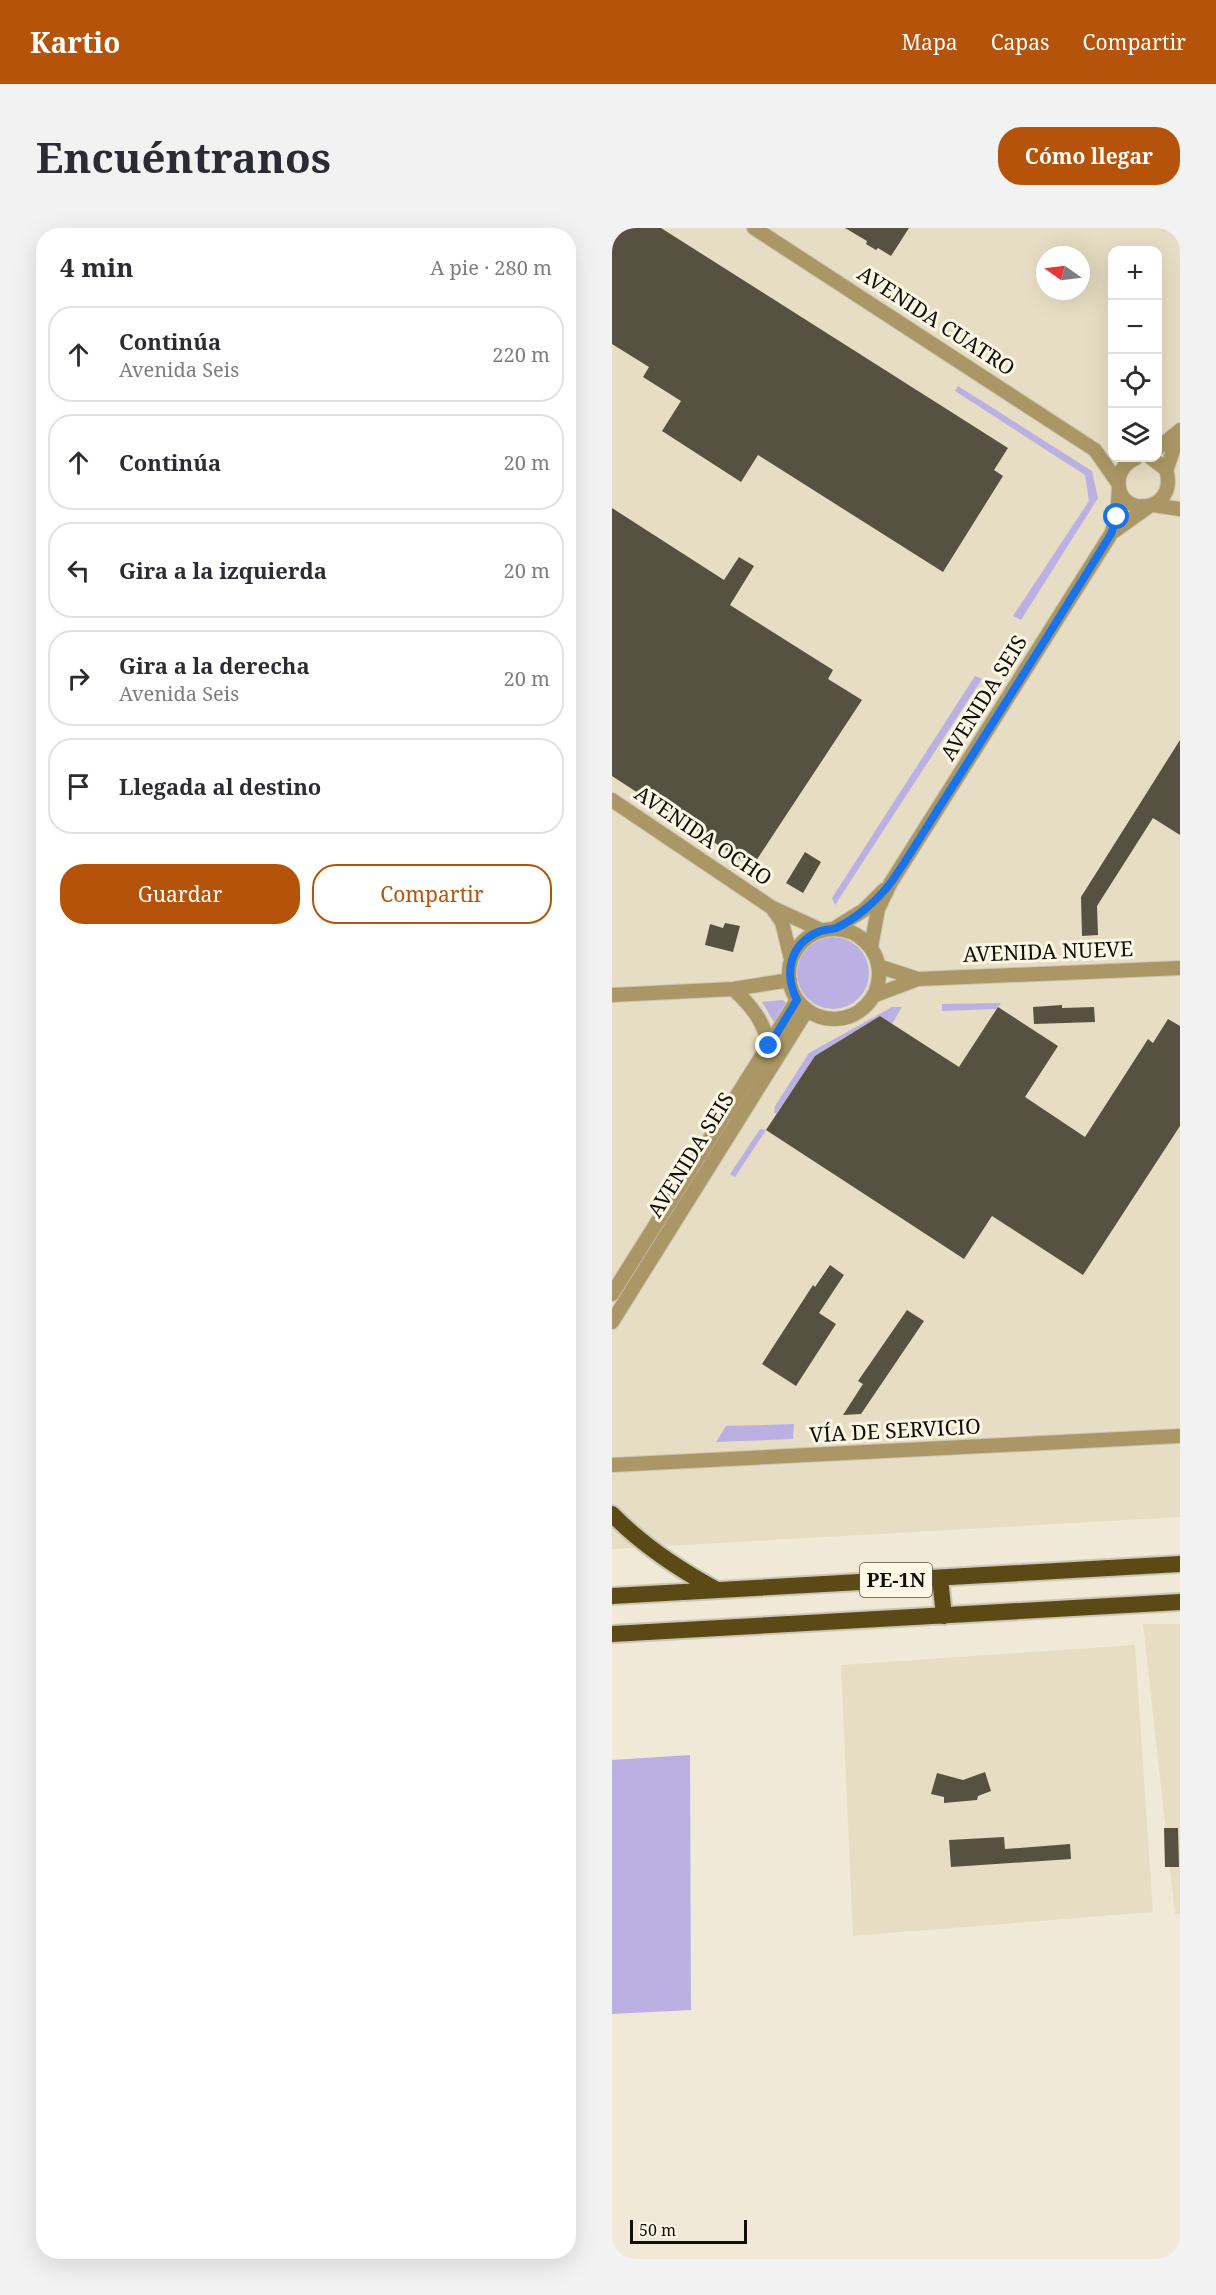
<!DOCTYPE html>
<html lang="es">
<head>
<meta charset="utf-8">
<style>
	body { margin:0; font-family:"Noto Serif",serif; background:#f2f2f3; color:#2b2b33 }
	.controls { position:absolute; right:18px; top:18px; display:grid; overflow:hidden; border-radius:12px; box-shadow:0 6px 24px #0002 }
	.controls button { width:54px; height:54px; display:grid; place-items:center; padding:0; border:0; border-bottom:2px solid #e1e1e2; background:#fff; color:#2b2b33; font:30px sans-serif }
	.compass { position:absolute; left:424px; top:18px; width:54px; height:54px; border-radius:50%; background:#fff; box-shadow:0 6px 24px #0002; rotate:284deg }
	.scale { position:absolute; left:18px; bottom:15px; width:117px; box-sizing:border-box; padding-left:6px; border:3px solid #110f09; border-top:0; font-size:16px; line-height:21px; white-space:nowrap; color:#110f09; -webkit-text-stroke:4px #fdf6e4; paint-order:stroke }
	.stop { position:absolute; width:18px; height:18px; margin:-14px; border:4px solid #1a73e8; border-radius:50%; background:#fff }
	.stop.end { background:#1a73e8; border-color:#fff; box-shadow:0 2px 6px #0008 }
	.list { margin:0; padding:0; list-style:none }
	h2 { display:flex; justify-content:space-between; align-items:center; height:78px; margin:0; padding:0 24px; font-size:26px }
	h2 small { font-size:20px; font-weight:400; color:#7c7c81 }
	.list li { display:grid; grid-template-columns:39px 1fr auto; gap:18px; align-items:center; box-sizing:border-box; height:96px; margin:0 12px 12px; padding:0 12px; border:2px solid #e1e1e2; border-radius:24px }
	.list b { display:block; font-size:22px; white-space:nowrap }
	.list p { margin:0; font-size:20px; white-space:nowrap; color:#7c7c81 }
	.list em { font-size:20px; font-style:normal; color:#7c7c81 }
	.actions { display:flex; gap:12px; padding:18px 24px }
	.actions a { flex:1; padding:14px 0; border:2px solid #b45309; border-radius:24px; text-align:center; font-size:21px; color:#b45309 }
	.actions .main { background:#b45309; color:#fff }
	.icon { flex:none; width:33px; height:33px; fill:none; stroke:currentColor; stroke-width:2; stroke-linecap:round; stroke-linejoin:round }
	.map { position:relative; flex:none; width:568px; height:2031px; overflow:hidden; border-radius:24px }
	header { display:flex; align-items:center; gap:36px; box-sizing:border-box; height:84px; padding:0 30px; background:#b45309; color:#fff }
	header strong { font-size:28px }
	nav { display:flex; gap:33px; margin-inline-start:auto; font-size:21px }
	.intro { display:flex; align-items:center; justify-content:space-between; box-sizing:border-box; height:144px; padding:0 36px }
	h1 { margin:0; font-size:42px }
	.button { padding:15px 27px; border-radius:24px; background:#b45309; color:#fff; font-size:21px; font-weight:700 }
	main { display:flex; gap:36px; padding:0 36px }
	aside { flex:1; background:#fff; border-radius:24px; box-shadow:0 6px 24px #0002 }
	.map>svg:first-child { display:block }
	.built { fill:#e7ddc4; fill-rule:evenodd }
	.green { fill:#bcb0e2 }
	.building { fill:#575142 }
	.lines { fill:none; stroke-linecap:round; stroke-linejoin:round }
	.minor-casing { stroke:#ccc6b6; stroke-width:16 }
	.trunk-casing { stroke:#ccc6b6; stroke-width:20 }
	.minor { stroke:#ab9765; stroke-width:14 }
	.trunk { stroke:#5c4a16; stroke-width:16 }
	.route { stroke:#1a73e8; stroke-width:8 }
	.labels { text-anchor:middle; stroke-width:6; stroke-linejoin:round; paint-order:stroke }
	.shield { fill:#fdf6e4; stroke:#58544b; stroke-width:1.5 }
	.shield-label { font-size:20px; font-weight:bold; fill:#110f09 }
	.street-label { font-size:21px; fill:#110f09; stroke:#fdf6e4 }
</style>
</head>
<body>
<header>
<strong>Kartio</strong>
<nav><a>Mapa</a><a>Capas</a><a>Compartir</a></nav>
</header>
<div class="intro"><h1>Encuéntranos</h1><a class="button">Cómo llegar</a></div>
<main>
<aside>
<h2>4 min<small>A pie · 280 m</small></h2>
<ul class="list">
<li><svg class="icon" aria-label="ahead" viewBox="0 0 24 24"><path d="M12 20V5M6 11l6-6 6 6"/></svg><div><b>Continúa</b><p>Avenida Seis</p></div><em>220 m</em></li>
<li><svg class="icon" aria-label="ahead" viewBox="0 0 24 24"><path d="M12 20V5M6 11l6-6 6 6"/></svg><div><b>Continúa</b></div><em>20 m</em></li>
<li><svg class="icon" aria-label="left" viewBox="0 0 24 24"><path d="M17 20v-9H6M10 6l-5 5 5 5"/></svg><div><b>Gira a la izquierda</b></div><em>20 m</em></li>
<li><svg class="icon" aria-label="right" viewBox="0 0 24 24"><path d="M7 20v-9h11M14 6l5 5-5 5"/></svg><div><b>Gira a la derecha</b><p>Avenida Seis</p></div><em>20 m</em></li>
<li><svg class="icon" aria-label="arrive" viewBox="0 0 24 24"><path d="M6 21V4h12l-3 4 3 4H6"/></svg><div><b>Llegada al destino</b></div></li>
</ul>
<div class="actions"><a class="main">Guardar</a><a>Compartir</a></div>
</aside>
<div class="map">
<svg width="568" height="2031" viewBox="0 0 568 2031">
	<rect width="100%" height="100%" fill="#f0e9d7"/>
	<!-- built -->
	<path class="built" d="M0,0H568V1289L0,1321ZM500,22H546V230H500ZM433,27H469V63H433Z
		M531,1396H568V1686H563Z
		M523,1417L541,1684L241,1708L229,1437Z"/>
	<!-- green -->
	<path class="green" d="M346,158L480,243L486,270L409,392L401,388L477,273L473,247L343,163Z
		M363,448L370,451L223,677L220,670Z
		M185 745a36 36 0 1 1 72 0a36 36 0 1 1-72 0Z
		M171,772L175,776L163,796L150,774Z
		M389,775L384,781L330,783V776Z
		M280,779H290L280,796L268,788L202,830L164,886L162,884L163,878L197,825Z
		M148,901L154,902L123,949L118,946Z
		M182,1196L181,1211L104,1214L114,1198Z
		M78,1527L79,1782L0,1786V1532Z"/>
	<!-- building -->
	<path class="building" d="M0,0H49L396,220L382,242L391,248L331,344L146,227L129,254L50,203L69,173L31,149L37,139L0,116Z
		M233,0H297L279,28L266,20L264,22L254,16L255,13Z
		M0,280L112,352L127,329L142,338L118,377L221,442L216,451L250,472L140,639L0,548Z
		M568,512V607L541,590L485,678L486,707L470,708L469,669Z
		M193,624L209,634L191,665L174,655Z
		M113,695L128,698L121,724L93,717L98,696L111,700Z
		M450,777V780L482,779L483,794L422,796L421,779Z
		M386,779L446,818L413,869L473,909L536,811L541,815L556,791L568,798V898L471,1047L380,988L352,1031L154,902L203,828L268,788L347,839Z
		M218,1037L232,1047L207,1085L224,1096L184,1158L150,1136L201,1057L203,1059Z
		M295,1082L312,1093L249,1186L231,1187L251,1156L246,1153Z
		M373,1544L379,1563L366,1568L365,1572L332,1575V1569L319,1566L325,1545L351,1552Z
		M552,1600H566L567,1639H553Z
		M392,1609L393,1621L458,1616L459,1631L339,1639L337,1612Z"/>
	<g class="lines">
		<defs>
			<path id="minor" d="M142,0L483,222L506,255
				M546,220L566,204
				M524,230C515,234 509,240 507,250C501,291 568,287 554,241L539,230
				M554,243L568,202
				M541,277L568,281
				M501,304L536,279
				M0,572L159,679L209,702
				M160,680L170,694L179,731
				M223,700L252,682L272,662
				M177 746a45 45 0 1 1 90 0a45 45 0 1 1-90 0Z
				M259,719L266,681L278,656L499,306L505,289L507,259
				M266,738L306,751L568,740
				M121,761C141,779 153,795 158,822
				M0,767L121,761L178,752
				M261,768L306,751
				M0,1066L185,772
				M0,1094L195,782
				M0,1237L568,1208"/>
			<path id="trunk" d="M0,1286C31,1318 66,1341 105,1362
				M328,1350L332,1388
				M0,1368L568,1336
				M0,1406L568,1374"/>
		</defs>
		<!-- minor casing -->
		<use href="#minor" class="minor-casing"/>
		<!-- trunk casing -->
		<use href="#trunk" class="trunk-casing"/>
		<!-- minor -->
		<use href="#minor" class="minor"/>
		<!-- trunk -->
		<use href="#trunk" class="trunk"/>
	</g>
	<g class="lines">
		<!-- route -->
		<path class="route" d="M157,818L185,772C172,746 177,717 206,704C212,701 218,702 224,700C244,691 267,671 280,653C302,621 322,587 344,553C396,471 448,389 499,306L505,289"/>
	</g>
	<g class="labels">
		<!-- shield labels -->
		<rect class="shield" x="248" y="1335" width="72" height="34" rx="4.5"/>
		<g class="shield-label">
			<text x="284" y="1359">PE-1N</text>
		</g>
		<!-- street labels -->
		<g class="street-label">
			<text transform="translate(324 93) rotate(33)" y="7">AVENIDA CUATRO</text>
			<text transform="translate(372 470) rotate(-58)" y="7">AVENIDA SEIS</text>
			<text transform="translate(91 608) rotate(34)" y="7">AVENIDA OCHO</text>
			<text transform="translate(436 724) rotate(-2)" y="7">AVENIDA NUEVE</text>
			<text transform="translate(79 927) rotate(-58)" y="7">AVENIDA SEIS</text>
			<text transform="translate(283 1203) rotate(-3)" y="7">VÍA DE SERVICIO</text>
		</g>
	</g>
</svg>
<div class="controls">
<button>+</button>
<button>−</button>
<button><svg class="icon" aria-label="locate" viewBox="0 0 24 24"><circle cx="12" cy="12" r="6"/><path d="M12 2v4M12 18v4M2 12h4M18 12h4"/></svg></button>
<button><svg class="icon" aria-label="layers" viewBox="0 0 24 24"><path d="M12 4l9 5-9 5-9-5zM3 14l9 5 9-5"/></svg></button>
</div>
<svg class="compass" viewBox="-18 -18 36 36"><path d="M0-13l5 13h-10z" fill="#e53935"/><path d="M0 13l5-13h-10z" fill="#7c7c81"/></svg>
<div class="scale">50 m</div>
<div class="stop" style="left:505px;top:289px"></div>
<div class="stop end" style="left:157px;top:818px"></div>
</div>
</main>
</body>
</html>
